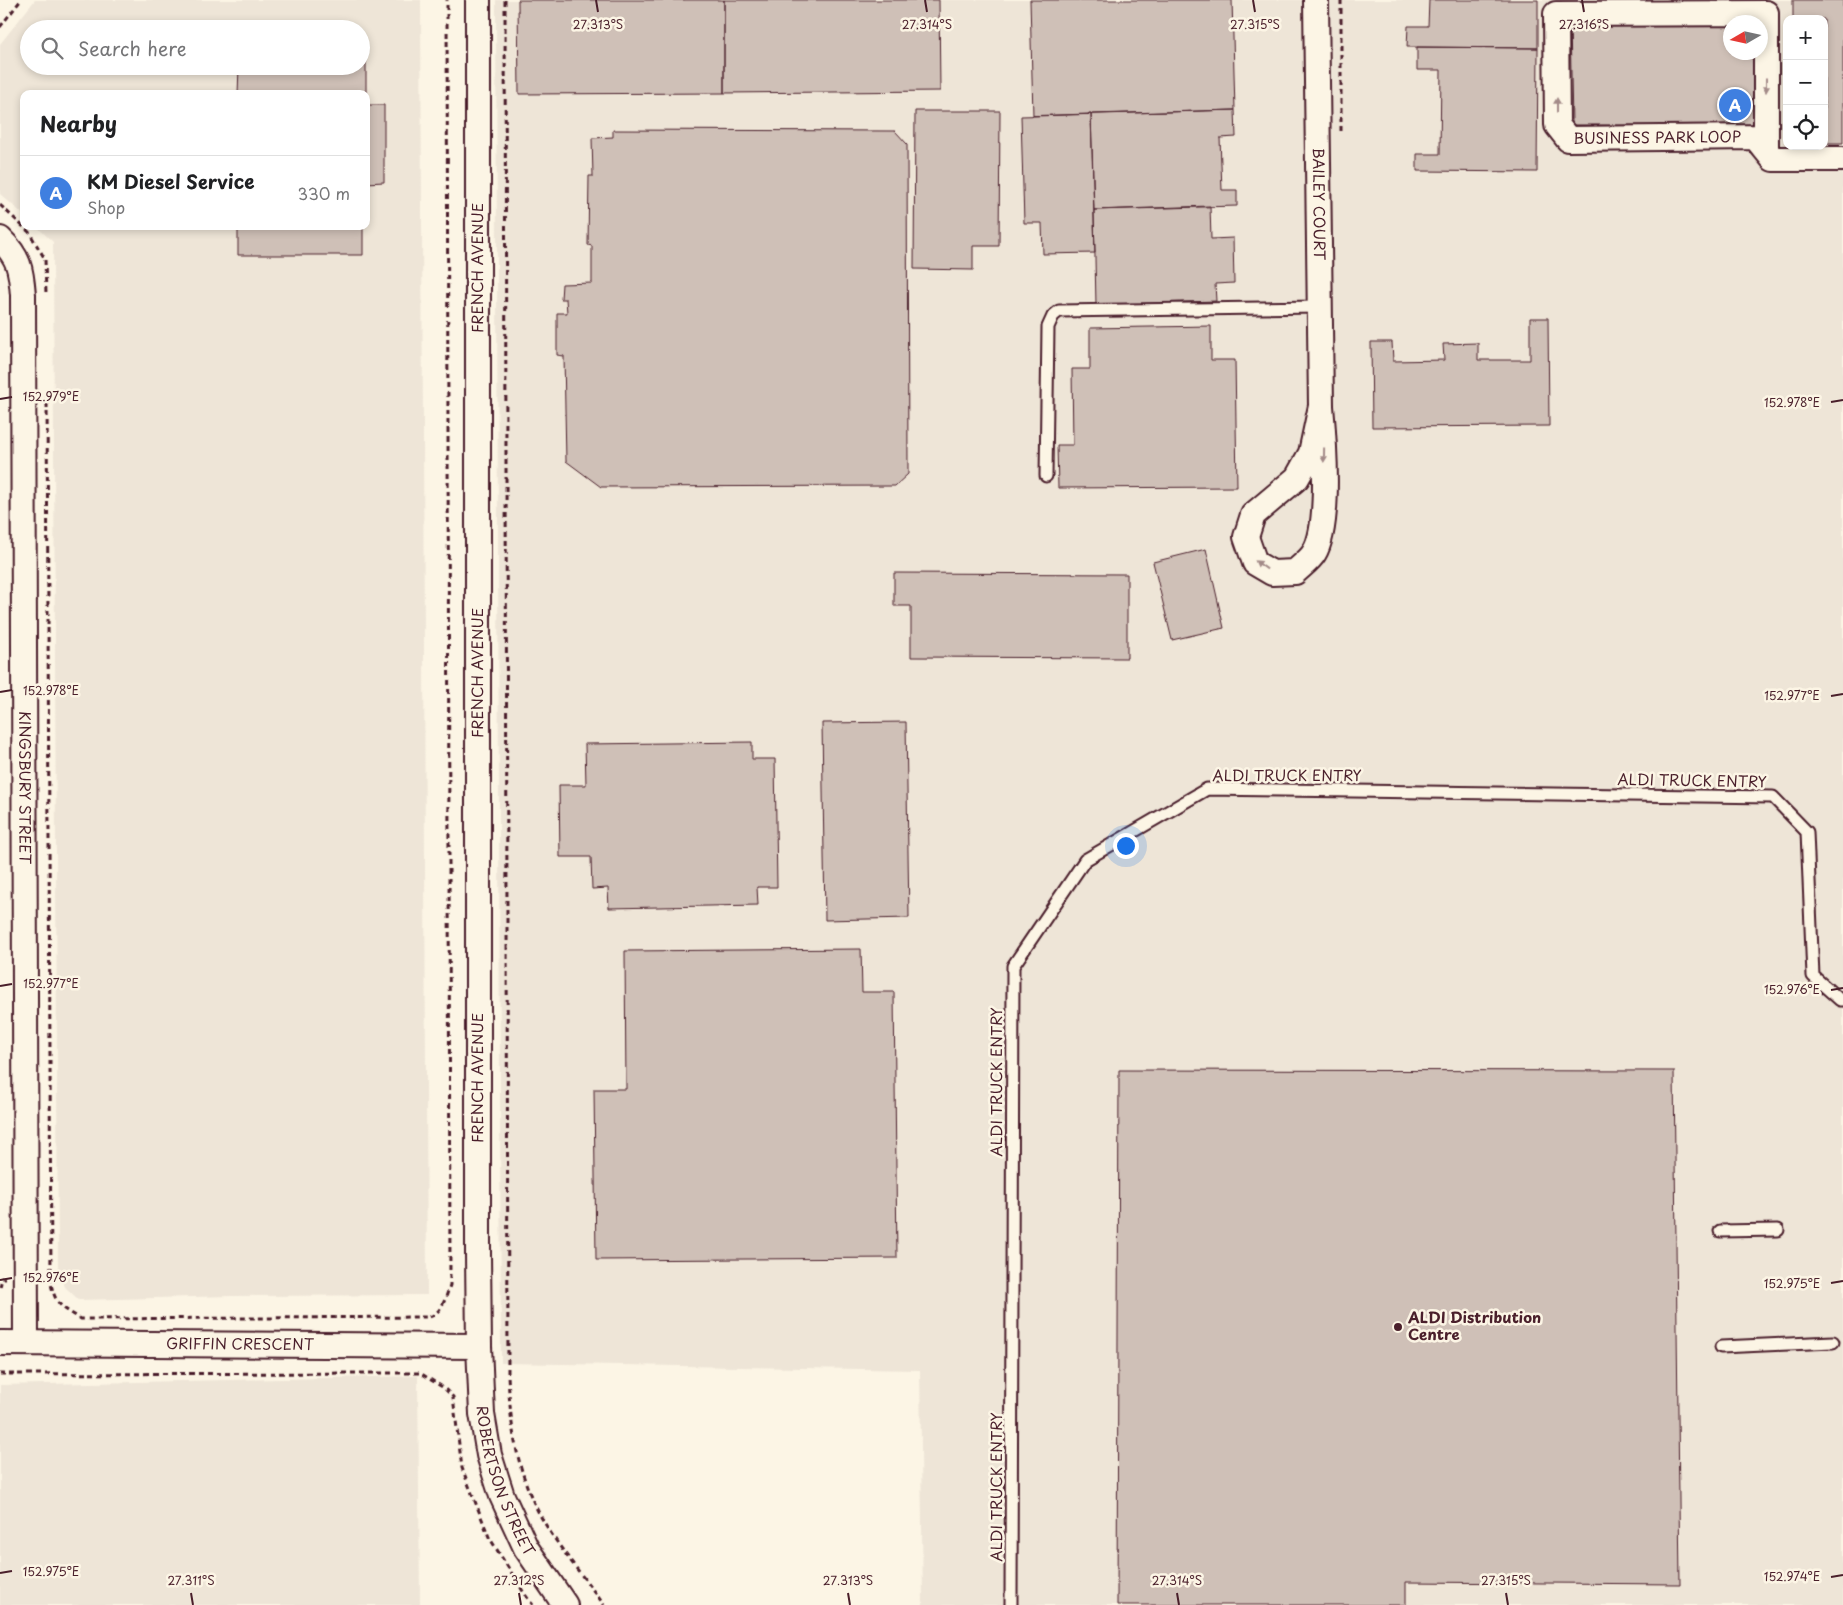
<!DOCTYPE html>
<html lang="en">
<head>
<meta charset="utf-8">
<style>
	body { margin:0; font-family:"Playpen Sans",sans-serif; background:#f6f6f6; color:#202124 }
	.controls { position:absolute; right:15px; top:15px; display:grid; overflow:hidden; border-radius:10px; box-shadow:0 2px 8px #0003 }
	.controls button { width:45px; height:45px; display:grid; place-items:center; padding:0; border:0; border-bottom:1px solid #e0e0e0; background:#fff; color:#202124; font:25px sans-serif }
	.compass { position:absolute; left:1723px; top:15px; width:45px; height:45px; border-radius:50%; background:#fff; box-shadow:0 2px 8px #0003; rotate:261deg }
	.you { position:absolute; left:1125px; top:845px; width:18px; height:18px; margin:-12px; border:4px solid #fff; border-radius:50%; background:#1a73e8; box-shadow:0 0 0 8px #1a73e833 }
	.badge { display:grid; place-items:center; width:32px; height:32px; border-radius:50%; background:#4a1f2b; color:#fff; font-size:16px; font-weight:700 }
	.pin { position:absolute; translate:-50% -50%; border:2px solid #fff; box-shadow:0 1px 5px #0006 }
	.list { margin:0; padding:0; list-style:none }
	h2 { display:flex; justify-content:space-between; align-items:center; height:65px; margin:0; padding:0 20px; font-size:21px }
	h2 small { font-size:16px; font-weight:400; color:#757577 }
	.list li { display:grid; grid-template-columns:32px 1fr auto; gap:15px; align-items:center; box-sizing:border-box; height:75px; padding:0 20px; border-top:1px solid #e0e0e0 }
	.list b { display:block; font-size:19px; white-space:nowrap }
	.list p { margin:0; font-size:16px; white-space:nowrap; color:#757577 }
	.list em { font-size:16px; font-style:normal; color:#757577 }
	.icon { flex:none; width:28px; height:28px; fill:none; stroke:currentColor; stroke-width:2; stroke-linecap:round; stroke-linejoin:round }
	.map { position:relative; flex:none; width:1843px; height:1605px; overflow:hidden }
	.search { position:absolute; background:#fff; box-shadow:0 2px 8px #0003; left:20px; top:20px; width:350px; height:55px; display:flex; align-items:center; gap:12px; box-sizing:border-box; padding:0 18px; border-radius:28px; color:#757577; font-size:19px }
	.panel { position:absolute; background:#fff; box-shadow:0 2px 8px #0003; left:20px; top:90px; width:350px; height:140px; border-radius:10px }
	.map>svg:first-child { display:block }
	.built { fill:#eee5d7; fill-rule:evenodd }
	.building { fill:#cfc0b7; stroke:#4a1f2b }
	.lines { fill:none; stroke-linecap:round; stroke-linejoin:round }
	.service-casing { stroke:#4a1f2b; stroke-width:15 }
	.minor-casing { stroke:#4a1f2b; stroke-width:28 }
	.path { stroke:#4a1f2b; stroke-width:3; stroke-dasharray:5 4; stroke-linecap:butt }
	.service { stroke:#fcf5e5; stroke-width:11 }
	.minor { stroke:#fcf5e5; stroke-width:24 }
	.oneway { fill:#a38a88 }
	.ticks { fill:none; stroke:#4a1f2b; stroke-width:2 }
	.poi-dot { fill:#4a1f2b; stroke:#fcf5e5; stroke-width:2 }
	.labels { text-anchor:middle; stroke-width:5; stroke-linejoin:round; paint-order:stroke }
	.street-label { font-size:15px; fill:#4a1f2b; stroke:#fcf5e5 }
	.poi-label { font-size:15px; font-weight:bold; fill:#4a1f2b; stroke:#fcf5e5; text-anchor:start }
	.ticks-label { font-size:12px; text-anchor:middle; fill:#4a1f2b; stroke:#fcf5e5; stroke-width:5; stroke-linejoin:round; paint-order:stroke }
</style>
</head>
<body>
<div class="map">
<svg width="1843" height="1605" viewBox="0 0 1843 1605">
	<rect width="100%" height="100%" fill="#fcf5e5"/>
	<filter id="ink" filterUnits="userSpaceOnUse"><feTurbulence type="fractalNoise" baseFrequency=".02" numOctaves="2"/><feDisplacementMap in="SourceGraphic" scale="10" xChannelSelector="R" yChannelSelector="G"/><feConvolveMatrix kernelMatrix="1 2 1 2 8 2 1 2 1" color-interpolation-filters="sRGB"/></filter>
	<g filter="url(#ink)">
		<!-- built -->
		<path class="built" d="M35,0H421L427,1295L231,1296L79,1300L65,1287L58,1269L53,242L36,226H366V94H24V215L0,194V44ZM29,29H361V66H29Z
			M496,0H1843V1605H923L920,1370L501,1363ZM1787,19H1824V146H1787ZM1730,22H1760V52H1730Z
			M418,1376L420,1605H0V1385Z"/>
		<!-- building -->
		<path class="building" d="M518,0H724V93L519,94Z
			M724,0H939L940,91L724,93Z
			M1030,0H1232L1235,110L1033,116Z
			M1429,0H1538V48L1407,47L1408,26H1428Z
			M1793,0H1843V143H1824V19H1793Z
			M1570,21L1730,22V52H1755L1754,126L1572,125Z
			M361,43H366V94H238L239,66H361Z
			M1417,47L1538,48L1537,172L1417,171V154H1440L1441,70H1417Z
			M366,105H384V182L366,183Z
			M1235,110L1236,137L1220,138L1222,190H1237V206L1094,210L1091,114Z
			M915,111H1000L999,246H973V270L914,269Z
			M1091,114L1095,253L1043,254L1042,223H1024L1021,116Z
			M613,130L895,131L907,144L908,474L895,486L601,487L566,461L564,356L557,355V313H567L566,299H561L562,284L592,283V246L588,245L589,176H593L592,138L613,137Z
			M1210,206L1211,239L1233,238L1234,283L1215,284L1216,301L1096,305L1094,210Z
			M238,226H363V255H238Z
			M1530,318H1548L1549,426L1372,427L1371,342H1392L1393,361L1444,360L1443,344L1478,343V360H1530Z
			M1211,326V360H1235L1237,487L1058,488L1057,445H1073L1072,369H1090V328Z
			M1206,549L1224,628L1172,640L1153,562Z
			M894,573L1127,574V658L911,657V606H894Z
			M906,722L909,918L825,920L822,723Z
			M752,742V759H775L777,887H757L758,905L609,908L608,888L592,889L591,857H560L559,785H586L585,744Z
			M861,949L862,992H894L897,1258L596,1260L594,1089H626L625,951Z
			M1119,1070L1674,1071L1680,1584L1406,1582V1605H1117Z"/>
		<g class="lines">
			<defs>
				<path id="service" d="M1046,476L1048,327L1053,316L1059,311L1320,307
					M1720,1231L1778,1230
					M1721,1347L1833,1342
					M1011,1605L1013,966L1085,860L1207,789L1773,797L1807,832L1813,976L1840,1000H1843"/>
				<g id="minor">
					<path id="s1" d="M478,0V1254L479,1346L482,1414L489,1455L502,1496L526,1548L565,1605"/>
					<path id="s2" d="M1316,0L1321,406C1324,439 1331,526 1314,553C1310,560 1301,566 1295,572L1272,573L1255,563L1246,537L1253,515L1297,478L1311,453L1321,406"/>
					<path id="s3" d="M1766,150V13L1556,14L1557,125L1568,139L1755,137L1773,159H1843"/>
					<path id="s4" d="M0,239C19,257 21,269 23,295L26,1343"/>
					<path id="s5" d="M0,1343L479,1346"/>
				</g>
			</defs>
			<!-- service casing -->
			<use href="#service" class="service-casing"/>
			<!-- minor casing -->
			<use href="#minor" class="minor-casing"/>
			<!-- path -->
			<path class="path" d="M505,0L508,1375C510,1417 514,1454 530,1494C546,1534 579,1570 604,1605
				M1341,0V134
				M0,27L21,0
				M0,205L29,232L45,259L46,295
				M47,394L51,1284C56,1306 63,1308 81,1319L429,1317C442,1313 446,1297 450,1285L447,0
				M0,1287L2,1278H5
				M0,1374L384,1373H420L444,1388L453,1397L462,1468L489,1537L526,1596L533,1605"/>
			<!-- service -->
			<use href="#service" class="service"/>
			<!-- minor -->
			<use href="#minor" class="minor"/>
		</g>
		<!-- one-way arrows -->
		<defs><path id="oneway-solid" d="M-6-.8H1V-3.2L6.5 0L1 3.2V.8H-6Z" transform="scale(1.25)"/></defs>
		<g class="oneway">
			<use href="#oneway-solid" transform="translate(1766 85) rotate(90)"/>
			<use href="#oneway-solid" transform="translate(1557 105) rotate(-90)"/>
			<use href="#oneway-solid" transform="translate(1324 455) rotate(91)"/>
			<use href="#oneway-solid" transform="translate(1261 565) rotate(-144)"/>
		</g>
	</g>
	<!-- ticks -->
	<path class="ticks" d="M596,0L598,12M925,0L927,12M1253,0L1255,12M1582,0L1584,12M0,399L12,397M1831,402L1843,400M0,692L12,690M1831,696L1843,694M0,986L12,984M1831,990L1843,988M0,1280L12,1278M1831,1283L1843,1281M0,1573L12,1571M1831,1577L1843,1575M191,1593L193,1605M519,1593L521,1605M848,1593L850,1605M1177,1593L1179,1605M1506,1593L1508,1605"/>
	<!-- markers -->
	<circle class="poi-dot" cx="1398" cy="1327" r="5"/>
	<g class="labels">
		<!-- street labels -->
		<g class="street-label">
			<text dy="5" stroke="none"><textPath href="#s3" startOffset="565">BUSINESS PARK LOOP</textPath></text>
			<text dy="5" stroke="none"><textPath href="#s2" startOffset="204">BAILEY COURT</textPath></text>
			<text transform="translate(478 268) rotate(-90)" y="5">FRENCH AVENUE</text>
			<text transform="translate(478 673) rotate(-90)" y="5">FRENCH AVENUE</text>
			<text x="1287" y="781">ALDI TRUCK ENTRY</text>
			<text transform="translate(1692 781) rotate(1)" y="5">ALDI TRUCK ENTRY</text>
			<text dy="5" stroke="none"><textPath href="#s4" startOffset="555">KINGSBURY STREET</textPath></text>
			<text transform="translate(478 1078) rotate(-90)" y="5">FRENCH AVENUE</text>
			<text transform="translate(997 1082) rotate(-90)" y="5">ALDI TRUCK ENTRY</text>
			<text dy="5" stroke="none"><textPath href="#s5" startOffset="240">GRIFFIN CRESCENT</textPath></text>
			<text dy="5" stroke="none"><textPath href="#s1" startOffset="1485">ROBERTSON STREET</textPath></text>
			<text transform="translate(997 1487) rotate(-90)" y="5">ALDI TRUCK ENTRY</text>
		</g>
		<!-- poi labels -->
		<g class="poi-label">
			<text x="1408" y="1323">ALDI Distribution<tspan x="1408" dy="17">Centre</tspan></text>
		</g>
	</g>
	<g class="ticks-label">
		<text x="598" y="29">27.313°S</text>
		<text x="927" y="29">27.314°S</text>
		<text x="1255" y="29">27.315°S</text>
		<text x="1584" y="29">27.316°S</text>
		<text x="51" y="401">152.979°E</text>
		<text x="1792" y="407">152.978°E</text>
		<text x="51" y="695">152.978°E</text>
		<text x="1792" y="700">152.977°E</text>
		<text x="51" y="988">152.977°E</text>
		<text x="1792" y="994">152.976°E</text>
		<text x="51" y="1282">152.976°E</text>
		<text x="1792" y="1288">152.975°E</text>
		<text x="51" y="1576">152.975°E</text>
		<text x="1792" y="1581">152.974°E</text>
		<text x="191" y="1585">27.311°S</text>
		<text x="519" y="1585">27.312°S</text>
		<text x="848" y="1585">27.313°S</text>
		<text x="1177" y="1585">27.314°S</text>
		<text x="1506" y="1585">27.315°S</text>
	</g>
</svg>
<div class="controls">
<button>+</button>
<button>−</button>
<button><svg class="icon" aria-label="locate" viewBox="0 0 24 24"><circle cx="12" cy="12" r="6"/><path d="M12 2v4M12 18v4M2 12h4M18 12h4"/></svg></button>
</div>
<svg class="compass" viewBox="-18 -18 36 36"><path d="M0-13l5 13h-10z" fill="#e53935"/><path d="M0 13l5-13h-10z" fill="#757577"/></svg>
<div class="you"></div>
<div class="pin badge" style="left:1735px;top:105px;background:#3f7fe0">A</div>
<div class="search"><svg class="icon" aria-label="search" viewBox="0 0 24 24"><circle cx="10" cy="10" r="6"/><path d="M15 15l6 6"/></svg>Search here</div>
<section class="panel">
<h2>Nearby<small></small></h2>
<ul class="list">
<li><span class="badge" style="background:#3f7fe0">A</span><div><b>KM Diesel Service</b><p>Shop</p></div><em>330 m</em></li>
</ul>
</section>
</div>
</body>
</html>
